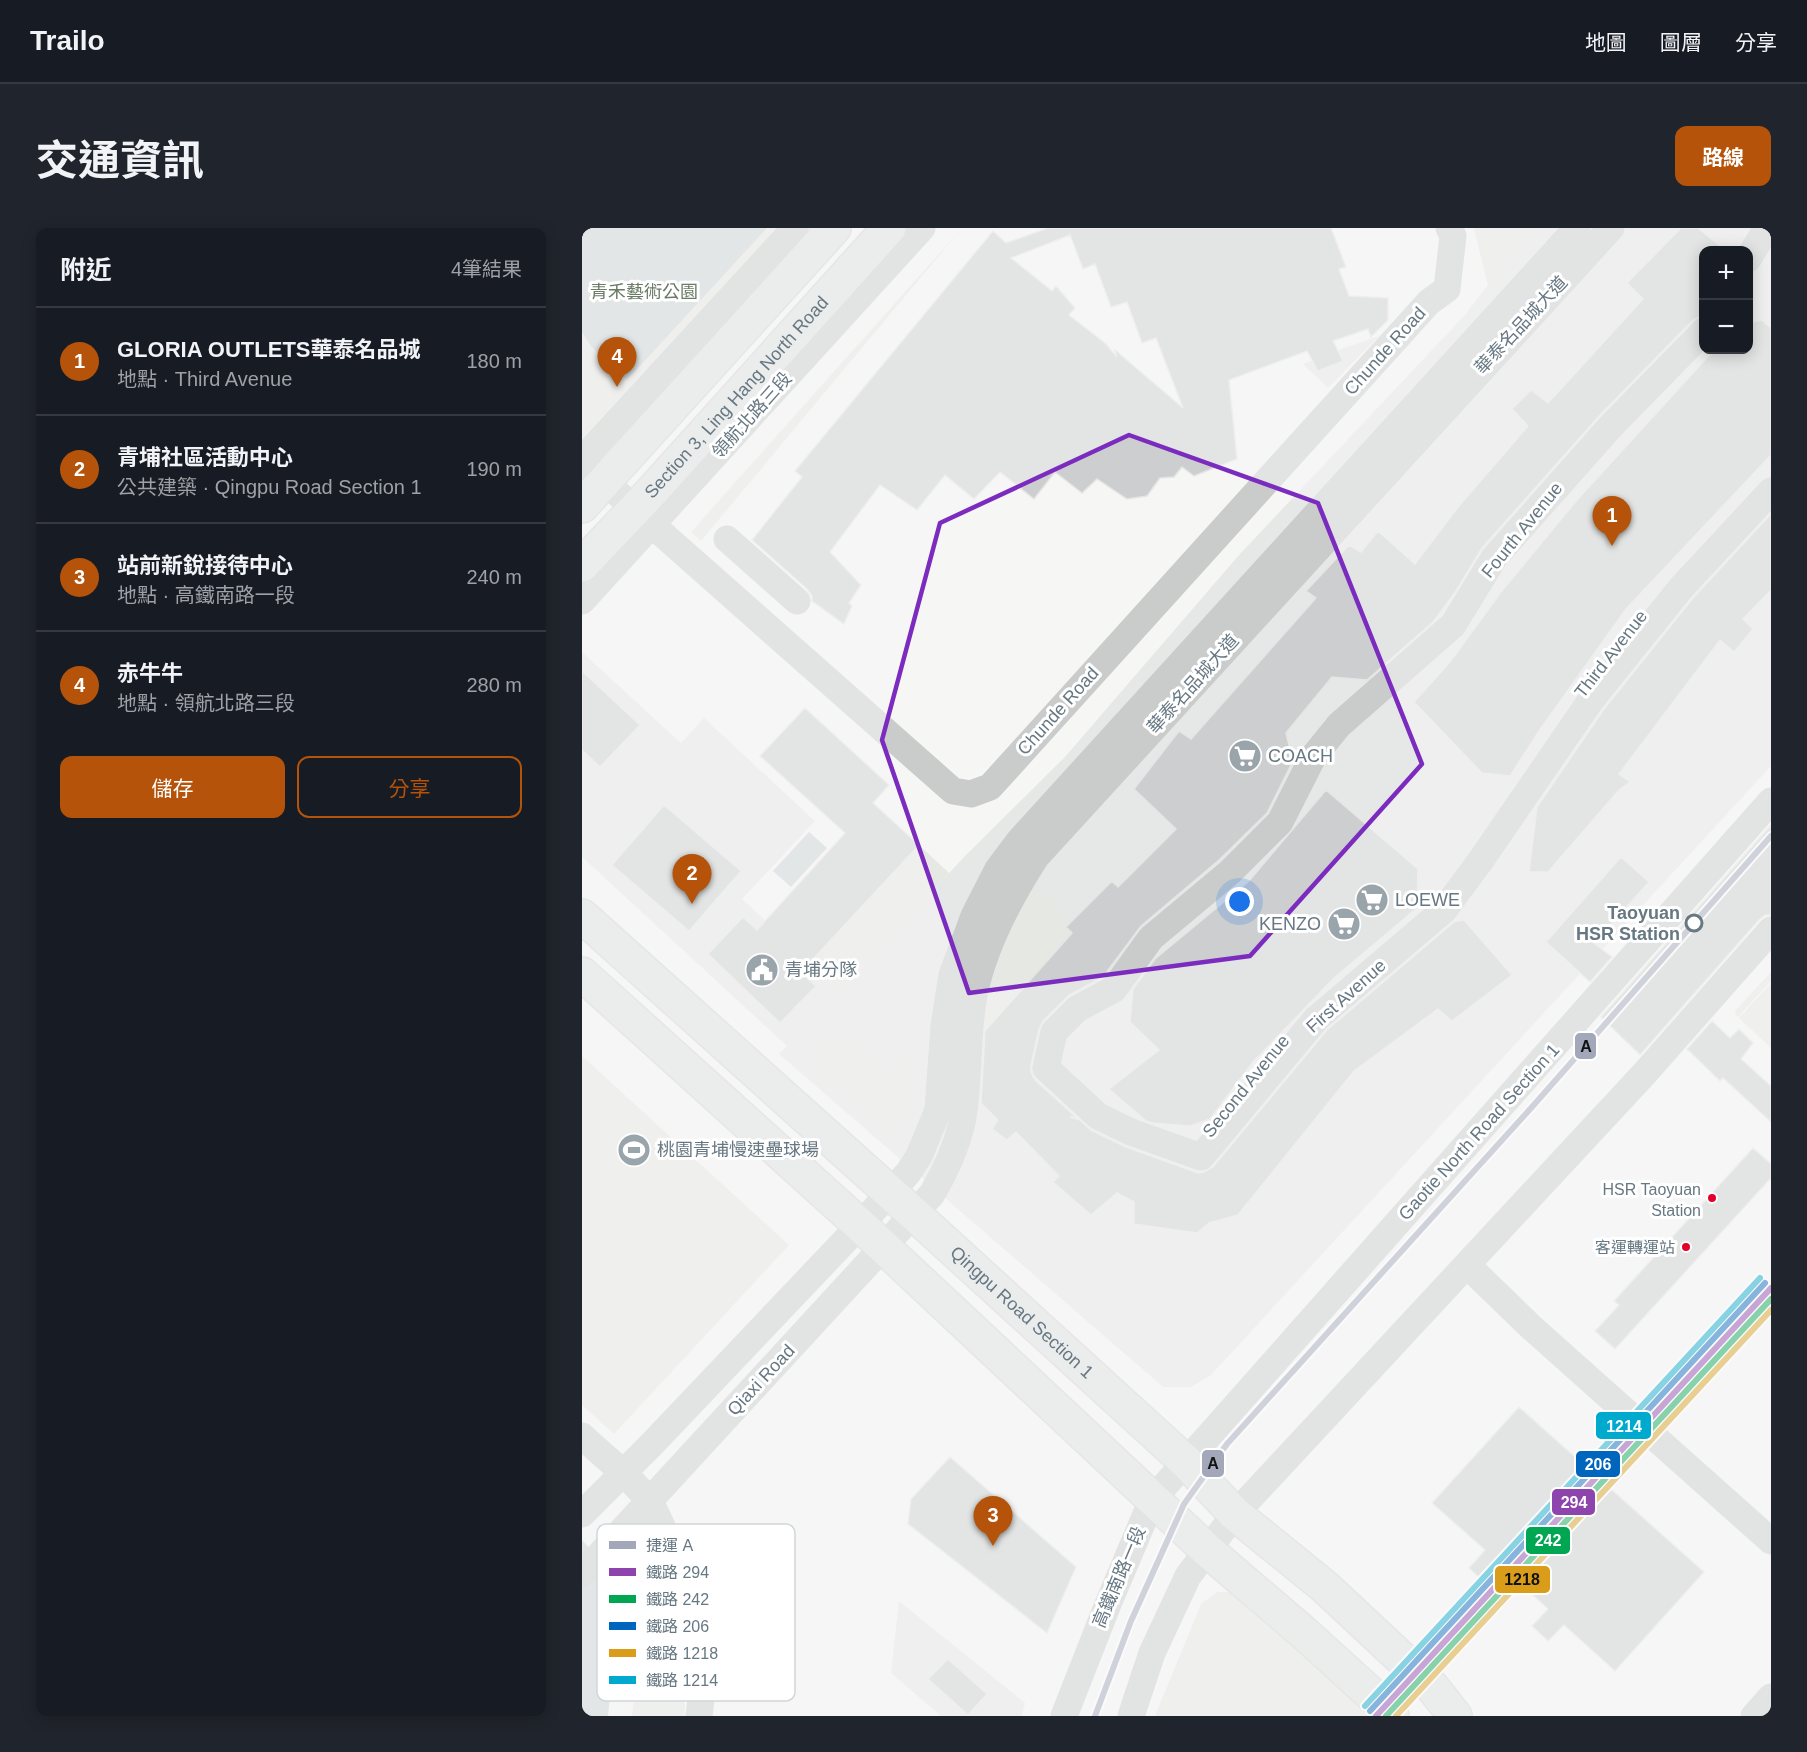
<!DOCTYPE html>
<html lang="zh-TW">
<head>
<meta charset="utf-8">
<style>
	body { margin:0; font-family:Helvetica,"Noto Sans TC",sans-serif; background:#20242c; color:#f1f3f6 }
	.controls { position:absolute; right:18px; top:18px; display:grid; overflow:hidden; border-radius:12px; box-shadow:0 3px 15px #0003 }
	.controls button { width:54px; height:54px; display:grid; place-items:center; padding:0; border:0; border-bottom:2px solid #363941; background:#171b24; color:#f1f3f6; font:30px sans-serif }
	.you { position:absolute; left:658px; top:674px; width:21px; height:21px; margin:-15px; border:4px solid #fff; border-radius:50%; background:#1a73e8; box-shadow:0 0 0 9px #1a73e833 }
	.badge { display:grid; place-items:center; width:39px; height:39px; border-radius:50%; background:#b45309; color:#fff; font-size:20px; font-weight:700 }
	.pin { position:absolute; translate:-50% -50px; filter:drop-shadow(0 2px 3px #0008) }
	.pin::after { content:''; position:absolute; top:32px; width:21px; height:18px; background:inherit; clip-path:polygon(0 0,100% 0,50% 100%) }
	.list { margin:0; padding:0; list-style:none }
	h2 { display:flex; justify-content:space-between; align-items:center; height:78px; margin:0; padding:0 24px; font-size:26px }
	h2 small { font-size:20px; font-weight:400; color:#9ea1a6 }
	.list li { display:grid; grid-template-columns:39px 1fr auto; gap:18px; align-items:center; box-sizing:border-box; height:108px; padding:0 24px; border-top:2px solid #363941 }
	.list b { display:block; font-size:22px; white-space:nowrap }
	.list p { margin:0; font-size:20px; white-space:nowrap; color:#9ea1a6 }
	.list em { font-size:20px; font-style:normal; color:#9ea1a6 }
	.actions { display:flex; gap:12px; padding:18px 24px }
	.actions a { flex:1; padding:14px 0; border:2px solid #b45309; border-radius:12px; text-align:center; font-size:21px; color:#b45309 }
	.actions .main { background:#b45309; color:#fff }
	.map { position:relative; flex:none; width:1189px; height:1488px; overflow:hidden; border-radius:12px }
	header { display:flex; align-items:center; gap:36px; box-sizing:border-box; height:84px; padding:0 30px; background:#171b24; border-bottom:2px solid #363941 }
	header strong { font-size:28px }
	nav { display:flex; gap:33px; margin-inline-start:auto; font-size:21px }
	.intro { display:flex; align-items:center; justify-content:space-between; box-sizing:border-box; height:144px; padding:0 36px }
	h1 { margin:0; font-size:42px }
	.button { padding:15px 27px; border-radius:12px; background:#b45309; color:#fff; font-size:21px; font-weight:700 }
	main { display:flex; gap:36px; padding:0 36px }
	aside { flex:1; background:#171b24; border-radius:12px; box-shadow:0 3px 15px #0003 }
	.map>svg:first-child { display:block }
	.built { fill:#e6e7e7; fill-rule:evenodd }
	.green { fill:#e6e8e3 }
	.water { fill:#cad2d5 }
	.building { fill:#cdcecf; stroke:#e5e5e4; stroke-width:1.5; fill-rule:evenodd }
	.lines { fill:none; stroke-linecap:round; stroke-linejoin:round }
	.major-casing { stroke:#d3d3d3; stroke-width:36 }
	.minor { stroke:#cacccc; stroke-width:27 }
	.major { stroke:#dedfe0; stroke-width:33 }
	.rail-1-casing { stroke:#fff; stroke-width:10 }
	.rail-2-casing { stroke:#fff; stroke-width:10 }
	.rail-3-casing { stroke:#fff; stroke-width:10 }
	.rail-4-casing { stroke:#fff; stroke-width:10 }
	.rail-5-casing { stroke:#fff; stroke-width:10 }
	.rail-1 { stroke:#8e44ad; stroke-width:6 }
	.rail-2 { stroke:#00a651; stroke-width:6 }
	.rail-3 { stroke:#0065bd; stroke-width:6 }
	.rail-4 { stroke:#da9d1a; stroke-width:6 }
	.rail-5 { stroke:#00a9ce; stroke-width:6 }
	.metro-1-casing { stroke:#fff; stroke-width:10 }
	.metro-1 { stroke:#a3a7ba; stroke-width:6 }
	.marked { fill:none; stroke:#7b2cbf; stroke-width:4.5; stroke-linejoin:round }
	.stop-dot { fill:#fff; stroke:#677883; stroke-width:3 }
	.bus-dot { fill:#e4002b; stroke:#fff; stroke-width:2 }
	.labels { text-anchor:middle; stroke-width:6; stroke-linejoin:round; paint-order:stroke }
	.bus-label { font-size:16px; fill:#677883; stroke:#fff; text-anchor:end }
	.park-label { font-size:18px; fill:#6b7b66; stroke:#fff }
	.street-label { font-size:18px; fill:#677883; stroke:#fff }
	.poi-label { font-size:18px; fill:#677883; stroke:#fff; text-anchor:start }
	.stop-label { font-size:18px; font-weight:bold; fill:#677883; stroke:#fff; text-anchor:end }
	.key { fill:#fff; stroke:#d1d6da; stroke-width:1.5 }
	.key-label { font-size:16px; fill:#677883 }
	.line-badge { stroke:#fff; stroke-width:2 }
	.badge-label { font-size:16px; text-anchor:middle; font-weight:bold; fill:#fff }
	.pale-badge-label { font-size:16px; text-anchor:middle; font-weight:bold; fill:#111 }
</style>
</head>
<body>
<header>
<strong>Trailo</strong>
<nav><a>地圖</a><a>圖層</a><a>分享</a></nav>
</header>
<div class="intro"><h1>交通資訊</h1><a class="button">路線</a></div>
<main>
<aside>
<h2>附近<small>4筆結果</small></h2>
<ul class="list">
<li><span class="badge">1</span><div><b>GLORIA OUTLETS華泰名品城</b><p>地點 · Third Avenue</p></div><em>180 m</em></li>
<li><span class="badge">2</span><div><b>青埔社區活動中心</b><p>公共建築 · Qingpu Road Section 1</p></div><em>190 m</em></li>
<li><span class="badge">3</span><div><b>站前新銳接待中心</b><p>地點 · 高鐵南路一段</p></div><em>240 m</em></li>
<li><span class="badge">4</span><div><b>赤牛牛</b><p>地點 · 領航北路三段</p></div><em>280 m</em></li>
</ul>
<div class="actions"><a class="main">儲存</a><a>分享</a></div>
</aside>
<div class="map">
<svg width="1189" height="1488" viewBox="0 0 1189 1488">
	<rect width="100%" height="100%" fill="#f6f6f5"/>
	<!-- built -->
	<path class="built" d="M892,0H1189V538L629,1147L609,1159H581L197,826L205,818L0,629V424L99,515L122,490L233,593L160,671L258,762L383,628L483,529L657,327L882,88L906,57ZM1122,22H1166V122H1122Z
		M797,108L746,160L721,136L765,119Z
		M317,1373L443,1475L440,1488H359L309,1445Z"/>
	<!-- green -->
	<path class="green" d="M0,0H204L0,222Z
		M380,0L119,313L109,304Z
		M892,0H959L906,57Z
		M337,617L367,645L258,762L228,734Z
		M453,662L464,664L497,704L401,806C406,765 424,691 453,662Z
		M1189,744V753L1156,789L1153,786L1154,782Z
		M1189,755V820L1157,790Z
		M257,806L308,852L331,827L329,886L308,909L229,837Z
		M0,828L207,1017L32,1206L0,1177Z
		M74,1330L99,1396L103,1482L102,1488H50L55,1447L54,1352Z
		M635,1364H649L738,1439L787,1488H573L619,1376Z"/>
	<!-- water -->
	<path class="water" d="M0,0H185L45,152L9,118L0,104Z
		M227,604L245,620L209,659L191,643Z
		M0,1312L40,1355L26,1488H0Z"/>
	<!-- building -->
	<path class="building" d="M466,0H749L764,39L757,41L767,68L806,70V92L789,109L786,101L751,113L761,133L736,143L725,123L647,152L655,231L612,248L600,239L592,249L578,250L565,268L545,271L515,251L500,265L473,244L452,271L418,244L392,271L363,247L335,282L298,257L248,324L279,357L267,375L270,378L262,396L230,373V368L225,361L170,312L220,249L213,243L411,3L424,15ZM488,7L501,41L513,36L529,79L545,74L560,115L574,110L601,180L532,121L535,129L523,115L487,87L493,80L474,58L470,63L429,30Z
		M1099,0H1116L1143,22H1122V86L1111,92L1018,187L900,320L874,363L851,394L785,452L750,449L704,505L711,533L685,585L637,632L559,698L521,749L487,767L461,793L457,801L449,837V844L453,852L494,889H488L498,892L509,902L544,919L616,945L622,944L631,939L745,802L872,694L882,692L930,747L870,793L856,781L772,843L656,987L627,995L615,1005L552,996V974L535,965L509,987L471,954L477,948L434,904L425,912L410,901L416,892L399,875L403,803L490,705L484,699L530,653L536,659L594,601L552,561L597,503L609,511L734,370L724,363L767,317L779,324L796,303L833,336L877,278L946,198L930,181L949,162L966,175L1061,71L1045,55Z
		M1180,92L1189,100V227L1044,381L957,503L928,548L900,545L832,474L868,434L919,364L995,272L1132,122H1167V95Z
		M1189,286V362L1161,391L1171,401L1152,424L1138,412L1037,546L1048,554L1037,562L966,644H947L955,579L1022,481L1111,370Z
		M0,443L58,497L18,539L0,522Z
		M223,480L307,557L291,575L337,617L219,744L234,758L198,795L126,726L161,689L175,702L263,605L178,528Z
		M744,562L836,641L835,680L752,750L671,834L628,891L608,898L571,895L564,893L527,861L577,822L548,794L551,761L573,731L667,653Z
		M82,577L159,643L107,703L30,637Z
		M1189,597V687H1183L1177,692L1058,827L1019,789Z
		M1039,629L1067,654L1012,715L1030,729L1008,754L964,714Z
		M1130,793L1148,810L1157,801L1171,815L1159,831L1189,858V894L1141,850L1138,853L1105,821Z
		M1171,920L1189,936V950L1033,1121L1013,1103L1037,1077L1032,1073Z
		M937,1179L1122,1344L1033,1443L982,1397L966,1413L950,1398L966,1381L918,1337L903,1355L887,1340L903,1322L850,1275Z
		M368,1229L494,1339L465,1405L326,1296L329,1271Z
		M366,1431L405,1466L386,1487L346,1451Z"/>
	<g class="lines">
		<defs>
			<g id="major">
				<path d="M0,278L252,0"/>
				<path id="s1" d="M0,337L71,262L307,0"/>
				<path id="s2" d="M0,688L332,986L604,1234L653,1286L743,1359L851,1460L873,1488"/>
				<path d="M0,746L278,997L625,1322L722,1405L800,1476L810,1488"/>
			</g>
		</defs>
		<!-- major casing -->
		<use href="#major" class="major-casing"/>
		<!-- minor -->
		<path class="minor" d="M1166,31L1180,8L1189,2
			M1122,103L1029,198L912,330L871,397L757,497L731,529L698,594L648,644L569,710L532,761L495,781L472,804L464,840L516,888L549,904L619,929L734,791L862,682L899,632L1009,472L1099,360L1189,263
			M0,232L213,0
			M0,233L86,311L371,563L389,566L408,559L847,74L865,61L871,8L867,0
			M145,311L215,373
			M0,373L340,0
			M885,1037L949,1099L1189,1313
			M0,1208C22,1229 48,1248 66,1272C73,1281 77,1292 81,1301C111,1358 127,1424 117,1488
			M0,1286L69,1217L278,997L326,945L337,928L356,882L362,798L370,747L392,688L416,641L437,613L995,0
			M0,1346L350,966C363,944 374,920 380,895C388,853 384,809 392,767C402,718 427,671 454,629L1029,0
			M482,1488L526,1376L570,1272L1189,573
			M549,1488L570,1425L606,1348L653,1286L1062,846L1189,702
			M1172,1488L1189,1469"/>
		<!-- major -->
		<use href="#major" class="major"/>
		<defs>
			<path id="rail-1" d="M794,1488L1189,1060"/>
			<path id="rail-2" d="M804,1488L1189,1071"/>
			<path id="rail-3" d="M788,1483L1183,1055"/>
			<path id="rail-4" d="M814,1488L1189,1082"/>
			<path id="rail-5" d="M783,1478L1178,1050"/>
		</defs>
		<!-- rail-1 casing -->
		<use href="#rail-1" class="rail-1-casing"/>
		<!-- rail-2 casing -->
		<use href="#rail-2" class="rail-2-casing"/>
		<!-- rail-3 casing -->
		<use href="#rail-3" class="rail-3-casing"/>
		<!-- rail-4 casing -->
		<use href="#rail-4" class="rail-4-casing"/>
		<!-- rail-5 casing -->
		<use href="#rail-5" class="rail-5-casing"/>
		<!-- rail-1 -->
		<use href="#rail-1" class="rail-1"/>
		<!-- rail-2 -->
		<use href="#rail-2" class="rail-2"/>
		<!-- rail-3 -->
		<use href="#rail-3" class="rail-3"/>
		<!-- rail-4 -->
		<use href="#rail-4" class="rail-4"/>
		<!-- rail-5 -->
		<use href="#rail-5" class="rail-5"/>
		<defs>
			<path id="metro-1" d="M513,1488L549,1393L602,1276L645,1216L950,879L1189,608"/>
		</defs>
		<!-- metro-1 casing -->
		<use href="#metro-1" class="metro-1-casing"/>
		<!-- metro-1 -->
		<use href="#metro-1" class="metro-1"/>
	</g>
	<!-- marked area -->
	<path d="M0 0H1189V1488H0ZM547,207L736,275L840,536L668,728L387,765L300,512L358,295Z" fill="#f6f6f5" fill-opacity=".55" fill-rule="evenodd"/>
	<path class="marked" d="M547,207L736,275L840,536L668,728L387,765L300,512L358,295Z"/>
	<!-- icons -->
	<defs>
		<symbol id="supermarket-disc" viewBox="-11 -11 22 22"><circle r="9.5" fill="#99a4ab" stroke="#fff"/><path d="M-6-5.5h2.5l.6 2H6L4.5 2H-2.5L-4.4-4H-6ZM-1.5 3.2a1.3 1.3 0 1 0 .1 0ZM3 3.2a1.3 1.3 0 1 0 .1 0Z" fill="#fff"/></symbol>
		<symbol id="civic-disc" viewBox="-11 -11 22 22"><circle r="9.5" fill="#99a4ab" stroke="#fff"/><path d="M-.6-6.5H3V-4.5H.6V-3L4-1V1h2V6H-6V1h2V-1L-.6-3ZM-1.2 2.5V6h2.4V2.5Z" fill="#fff"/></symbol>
		<symbol id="stadium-disc" viewBox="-11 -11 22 22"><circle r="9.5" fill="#99a4ab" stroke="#fff"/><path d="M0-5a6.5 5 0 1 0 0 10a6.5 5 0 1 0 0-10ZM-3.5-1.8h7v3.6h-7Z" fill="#fff"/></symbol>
	</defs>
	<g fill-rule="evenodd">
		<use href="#supermarket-disc" x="644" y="509" width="38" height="38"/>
		<use href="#supermarket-disc" x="771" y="653" width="38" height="38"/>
		<use href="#supermarket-disc" x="743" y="677" width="38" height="38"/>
		<use href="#civic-disc" x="161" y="723" width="38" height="38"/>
		<use href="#stadium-disc" x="33" y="903" width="38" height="38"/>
	</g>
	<!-- markers -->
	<circle class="stop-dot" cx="1112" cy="695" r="8"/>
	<g class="bus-dot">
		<circle cx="1130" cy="970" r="5"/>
		<circle cx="1104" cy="1019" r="5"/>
	</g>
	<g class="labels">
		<!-- bus labels -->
		<g class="bus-label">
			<text x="1119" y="967">HSR Taoyuan<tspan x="1119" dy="21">Station</tspan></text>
			<text x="1093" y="1025">客運轉運站</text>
		</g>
		<!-- park labels -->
		<g class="park-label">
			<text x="62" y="70">青禾藝術公園</text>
		</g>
		<!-- street labels -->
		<g class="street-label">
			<text transform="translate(939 97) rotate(-47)" y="6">華泰名品城大道</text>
			<text transform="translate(803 123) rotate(-48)" y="6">Chunde Road</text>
			<text dy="6" stroke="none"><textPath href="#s1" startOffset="228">Section 3, Ling Hang North Road</textPath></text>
			<text transform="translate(170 187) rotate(-48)" y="6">領航北路三段</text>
			<text transform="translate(940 302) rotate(-51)" y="6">Fourth Avenue</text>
			<text transform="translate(1029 426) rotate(-52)" y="6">Third Avenue</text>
			<text transform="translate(611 456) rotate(-48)" y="6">華泰名品城大道</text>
			<text transform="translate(476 483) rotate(-48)" y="6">Chunde Road</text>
			<text transform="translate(764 768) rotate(-42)" y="6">First Avenue</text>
			<text transform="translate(664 858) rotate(-51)" y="6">Second Avenue</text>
			<text transform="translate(897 904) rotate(-48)" y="6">Gaotie North Road Section 1</text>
			<text dy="6" stroke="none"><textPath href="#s2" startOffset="592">Qingpu Road Section 1</textPath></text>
			<text transform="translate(179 1152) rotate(-47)" y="6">Qiaxi Road</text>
			<text transform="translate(537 1349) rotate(-67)" y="6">高鐵南路一段</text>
		</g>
		<!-- poi labels -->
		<g class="poi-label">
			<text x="686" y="534">COACH</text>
			<text x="813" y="678">LOEWE</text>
			<text x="739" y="702" text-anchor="end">KENZO</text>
			<text x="203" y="748">青埔分隊</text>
			<text x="75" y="928">桃園青埔慢速壘球場</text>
		</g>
		<!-- stop labels -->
		<g class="stop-label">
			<text x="1098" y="691">Taoyuan<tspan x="1098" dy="21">HSR Station</tspan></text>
		</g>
	</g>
	<!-- legend -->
	<rect x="15" y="1296" width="198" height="177" rx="9" class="key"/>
	<rect x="27" y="1313" width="27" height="8" fill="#a3a7ba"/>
	<rect x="27" y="1340" width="27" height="8" fill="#8e44ad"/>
	<rect x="27" y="1367" width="27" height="8" fill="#00a651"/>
	<rect x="27" y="1394" width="27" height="8" fill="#0065bd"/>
	<rect x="27" y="1421" width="27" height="8" fill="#da9d1a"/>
	<rect x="27" y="1448" width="27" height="8" fill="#00a9ce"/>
	<g class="key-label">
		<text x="64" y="1323">捷運 A</text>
		<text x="64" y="1350">鐵路 294</text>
		<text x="64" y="1377">鐵路 242</text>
		<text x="64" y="1404">鐵路 206</text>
		<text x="64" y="1431">鐵路 1218</text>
		<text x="64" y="1458">鐵路 1214</text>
	</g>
	<g class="line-badge">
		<rect x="992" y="804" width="23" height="28" rx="6" fill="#a3a7ba"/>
		<rect x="1013" y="1183" width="57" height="29" rx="6" fill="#00a9ce"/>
		<rect x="619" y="1221" width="24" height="29" rx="6" fill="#a3a7ba"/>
		<rect x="993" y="1222" width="46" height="28" rx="6" fill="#0065bd"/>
		<rect x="969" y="1260" width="45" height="28" rx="6" fill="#8e44ad"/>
		<rect x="943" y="1298" width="46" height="29" rx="6" fill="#00a651"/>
		<rect x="912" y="1337" width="57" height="29" rx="6" fill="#da9d1a"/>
	</g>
	<g class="badge-label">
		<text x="1042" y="1204">1214</text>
		<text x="1016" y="1242">206</text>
		<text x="992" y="1280">294</text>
		<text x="966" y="1318">242</text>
	</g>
	<g class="pale-badge-label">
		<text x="1004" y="824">A</text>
		<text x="631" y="1241">A</text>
		<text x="940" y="1357">1218</text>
	</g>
</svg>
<div class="controls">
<button>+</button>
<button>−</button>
</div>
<div class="you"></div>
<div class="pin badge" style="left:1030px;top:318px">1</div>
<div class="pin badge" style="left:110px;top:676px">2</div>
<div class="pin badge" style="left:411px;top:1318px">3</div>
<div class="pin badge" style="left:35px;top:159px">4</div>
</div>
</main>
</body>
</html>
